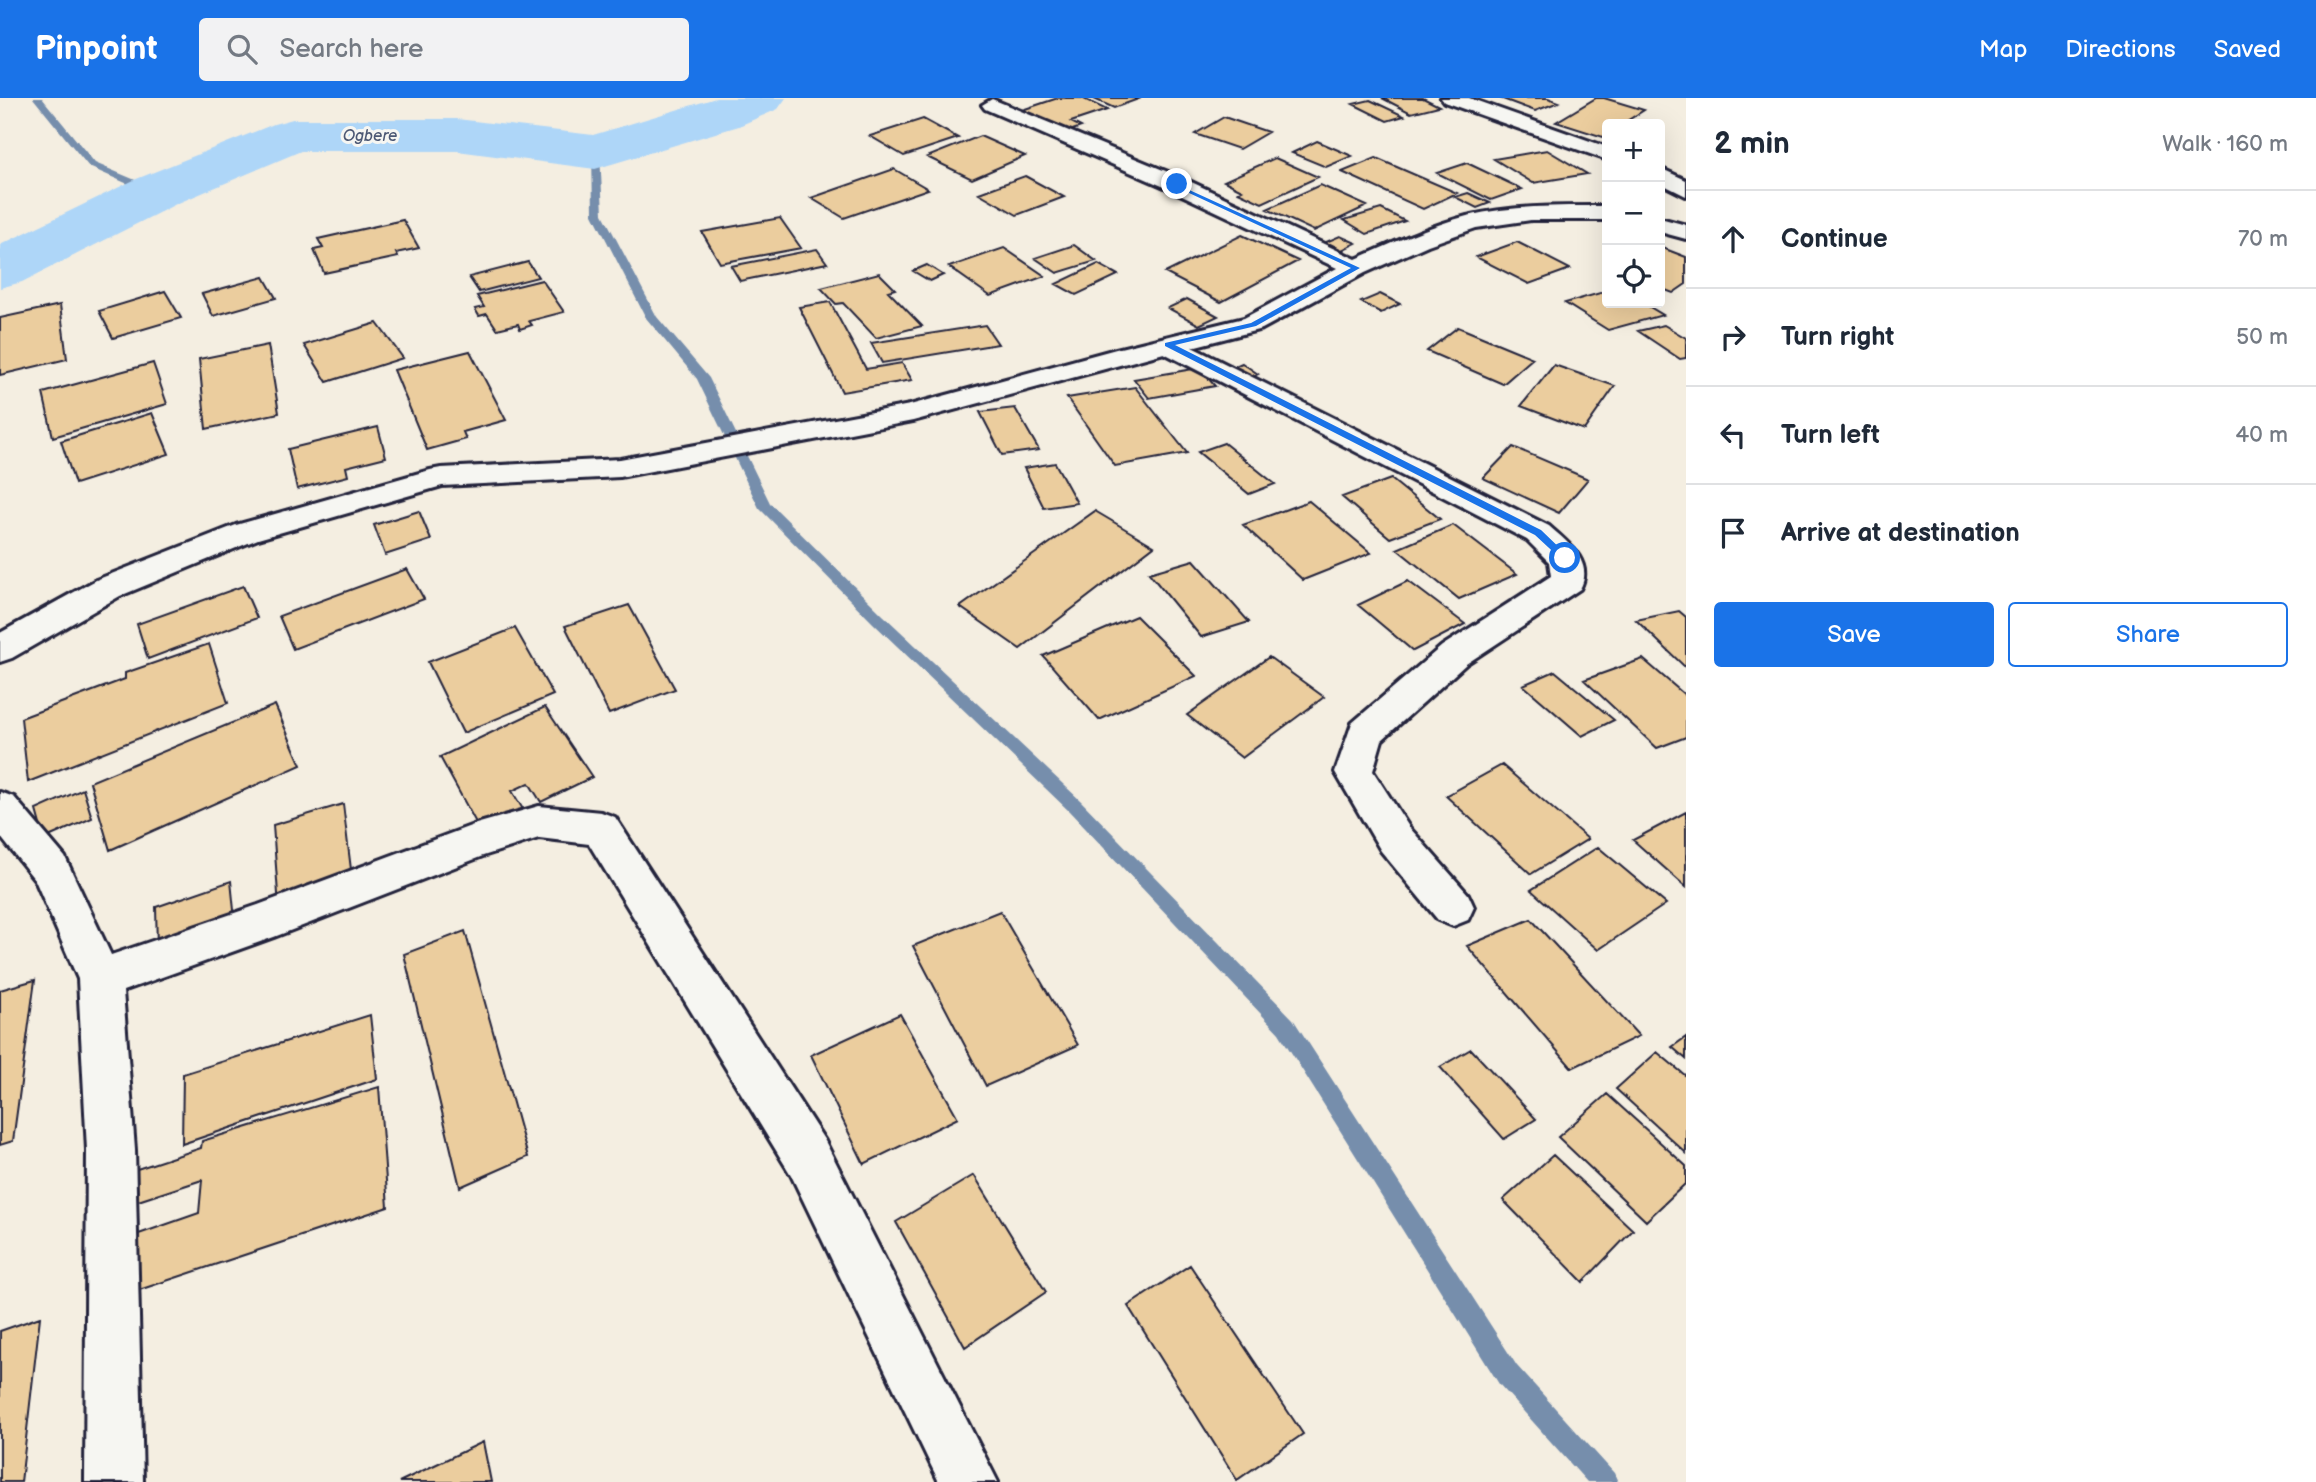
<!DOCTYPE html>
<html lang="en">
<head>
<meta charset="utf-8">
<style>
	body { margin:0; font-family:"Balsamiq Sans",sans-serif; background:#f2f2f3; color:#1f2937 }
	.controls { position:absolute; right:21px; top:21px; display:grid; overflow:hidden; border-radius:7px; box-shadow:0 7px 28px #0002 }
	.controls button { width:63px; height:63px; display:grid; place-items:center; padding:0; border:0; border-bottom:2px solid #e0e1e3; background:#fff; color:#1f2937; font:35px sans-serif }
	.stop { position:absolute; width:21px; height:21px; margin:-16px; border:5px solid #1a73e8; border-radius:50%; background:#fff }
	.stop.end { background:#1a73e8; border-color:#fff; box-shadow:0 2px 7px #0008 }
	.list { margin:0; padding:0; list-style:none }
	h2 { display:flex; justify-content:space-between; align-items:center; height:91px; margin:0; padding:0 28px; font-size:30px }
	h2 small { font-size:23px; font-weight:400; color:#747a83 }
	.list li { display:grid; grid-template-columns:46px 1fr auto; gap:21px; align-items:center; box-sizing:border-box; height:98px; padding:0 28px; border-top:2px solid #e0e1e3 }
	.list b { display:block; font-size:26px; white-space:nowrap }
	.list em { font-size:23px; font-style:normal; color:#747a83 }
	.actions { display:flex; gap:14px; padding:21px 28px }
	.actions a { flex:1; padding:16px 0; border:2px solid #1a73e8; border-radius:7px; text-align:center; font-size:24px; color:#1a73e8 }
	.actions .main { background:#1a73e8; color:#fff }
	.icon { flex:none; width:38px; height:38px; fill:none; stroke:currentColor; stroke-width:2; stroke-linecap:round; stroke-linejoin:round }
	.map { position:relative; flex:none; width:1686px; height:1384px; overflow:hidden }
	header { display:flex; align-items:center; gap:42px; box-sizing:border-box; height:98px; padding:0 35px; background:#1a73e8; color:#fff }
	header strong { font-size:33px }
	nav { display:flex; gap:38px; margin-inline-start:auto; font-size:24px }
	.search { width:490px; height:63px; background:#f2f2f3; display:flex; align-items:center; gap:18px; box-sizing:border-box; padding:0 24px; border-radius:7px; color:#747a83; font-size:26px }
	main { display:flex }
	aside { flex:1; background:#fff }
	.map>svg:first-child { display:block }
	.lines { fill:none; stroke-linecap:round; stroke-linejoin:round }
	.stream { fill:#768eac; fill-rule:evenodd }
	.river { fill:#aed6f8; fill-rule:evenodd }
	.building { fill:#ebcd9e; stroke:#22223b; stroke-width:2 }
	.street-casing { stroke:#22223b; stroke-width:6 }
	.street { fill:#f6f6f2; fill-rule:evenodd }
	.route { fill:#1a73e8 }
	.labels { text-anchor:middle; stroke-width:6; stroke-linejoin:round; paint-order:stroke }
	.far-water-label { font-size:16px; font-style:italic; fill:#4c5874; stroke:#f6f6f2 }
</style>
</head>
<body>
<header>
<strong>Pinpoint</strong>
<div class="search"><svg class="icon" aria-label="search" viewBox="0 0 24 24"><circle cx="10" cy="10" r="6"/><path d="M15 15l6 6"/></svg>Search here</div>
<nav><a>Map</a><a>Directions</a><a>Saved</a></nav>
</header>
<main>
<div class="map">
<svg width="1686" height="1384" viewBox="0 0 1686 1384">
	<rect width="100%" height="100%" fill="#f4eee1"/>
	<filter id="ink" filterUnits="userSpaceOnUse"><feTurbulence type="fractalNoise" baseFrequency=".0143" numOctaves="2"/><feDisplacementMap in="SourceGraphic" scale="14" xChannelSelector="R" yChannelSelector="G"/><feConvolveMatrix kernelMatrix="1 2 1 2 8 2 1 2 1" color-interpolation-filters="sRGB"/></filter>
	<g filter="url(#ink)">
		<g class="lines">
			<!-- stream -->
			<path class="stream" d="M33,0H42L95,65L159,92V96H151L89,69Z
				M592,52L600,54L603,116L657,219L709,280L770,405L883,517L1081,703L1293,921L1517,1268L1614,1375L1618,1384H1587L1499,1286L1279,935L1069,713L873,525L759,410L697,281L646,220L593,116Z"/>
			<!-- river -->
			<path class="river" d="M716,0H786L778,11L739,28L595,71L457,53H301L176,106L22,184L0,190V147L134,82L274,26L293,21H457L593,37Z"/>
		</g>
		<!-- building -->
		<path class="building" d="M1058,0H1082L1107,12L1071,24L1081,29L1067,34L1022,12Z
			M1092,0H1141L1114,10Z
			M1382,0H1423L1439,8L1411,15Z
			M1500,0H1548L1559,4L1535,13Z
			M1596,0H1604L1644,12L1622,26H1607V36L1603,39L1556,24Z
			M1370,2L1404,18L1387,23L1353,6Z
			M1224,19L1268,34L1239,51L1195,36Z
			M923,21L958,40L904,58L870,38Z
			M980,38L1025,58L972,81L927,59Z
			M1317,43L1352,58L1326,69L1292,55Z
			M1547,52L1587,76L1533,85L1494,61Z
			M1275,60L1318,79L1262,105L1238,94L1242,92L1224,83Z
			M1376,60L1457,95L1423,111L1342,74Z
			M1467,65L1522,91L1491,102L1437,75Z
			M894,71L928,91L844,120L811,100Z
			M1025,78L1064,99L1017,117L979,95Z
			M1320,87L1367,108L1314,133L1267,111Z
			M1468,95L1490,105L1477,110L1455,99Z
			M1381,111L1405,123L1367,136L1344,122Z
			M780,120L801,150L720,165L702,134Z
			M403,122L419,150L396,155L398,159L324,175L314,152L323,150L318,141Z
			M1242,137L1298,163L1221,204L1165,175Z
			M1340,138L1356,145L1342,152L1326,144Z
			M1517,144L1570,171L1529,186L1476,159Z
			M1074,147L1096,163L1057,175L1035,160Z
			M1660,149L1686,159V186L1673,195L1660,190Z
			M1004,150L1045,178L990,198L949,169Z
			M817,151L827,165L740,183L731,168Z
			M528,164L538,179L479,194L469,179Z
			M1098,166L1118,177L1076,197L1056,186Z
			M927,167L943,177L930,183L913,173Z
			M879,175L895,191L888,193L922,228L876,240L843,205L836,206L821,190Z
			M264,179L276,200L213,218L202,196Z
			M542,182L564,214L529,223L532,227L520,231L518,226L497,231L487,216L479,218L475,211L484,209L477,198Z
			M165,193L181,220L113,240L99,213Z
			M1607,193V205H1643L1663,217L1608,232L1565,205Z
			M1380,196L1400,206L1381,215L1361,204Z
			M1187,201L1218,218L1199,227L1168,210Z
			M830,204L866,271L902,265L912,282L842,294L799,209Z
			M60,207L67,261L0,277V220Z
			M377,225L403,260L327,284L304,247Z
			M985,227L998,246L882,265L871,245Z
			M1664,227L1686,240V260L1680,261L1638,233Z
			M1458,229L1533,260L1503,286L1427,253Z
			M268,247L279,315L206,331L199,261Z
			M470,253L506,322L463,334L466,341L427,352L394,272Z
			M153,265L167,306L53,339L43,295Z
			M1242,265L1258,276L1249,280L1233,269Z
			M1554,267L1615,288L1584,332L1521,308Z
			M1199,270L1215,288L1149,300L1134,281Z
			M1135,289L1187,355L1115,368L1067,300Z
			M1015,310L1039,352L1002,357L980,314Z
			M152,315L169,356L75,386L61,343Z
			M378,329L386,359L346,369L348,378L297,391L288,351Z
			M1224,345L1275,386L1249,396L1198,354Z
			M1513,349L1588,381L1559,415L1483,380Z
			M1055,365L1077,405L1044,410L1024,370Z
			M1391,381L1440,421L1390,440L1342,399Z
			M1309,403L1371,455L1303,482L1243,427Z
			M419,413L431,442L385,457L374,427Z
			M1095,413L1154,448L1020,551L960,509Z
			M1453,427L1517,476L1459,501L1397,451Z
			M1194,462L1249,524L1201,539L1149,475Z
			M407,471L424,501L293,551L279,518Z
			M1408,483L1465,526L1413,553L1358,507Z
			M243,488L257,520L148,561L137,526Z
			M629,507L675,591L609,616L565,528Z
			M1679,513L1686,519V570L1636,522Z
			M1136,518L1196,578L1099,622L1043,558Z
			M515,530L553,597L463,635L428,564Z
			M209,546L228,605L28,684L21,620L125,581V575Z
			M1269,559L1324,599L1242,660L1187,617Z
			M1643,561L1686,598V639L1657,650L1584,582Z
			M1555,573L1614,622L1582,638L1523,587Z
			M275,607L301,667L110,752L90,684Z
			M545,609L592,679L541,704L529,685L512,693L524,713L481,734L440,659Z
			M1502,667L1588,741L1531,776L1446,698Z
			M83,691L92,720L44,741L36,712Z
			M343,706L353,788L279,810L273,727Z
			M1686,714V789L1633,742Z
			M1598,749L1666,806L1598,852L1531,792Z
			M231,783L235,822L157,849L156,809Z
			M1000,813L1078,947L986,988L913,848Z
			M1531,821L1639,938L1572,970L1467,848Z
			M465,833L528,1059L460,1089L404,856Z
			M35,882L13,1043L0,1047V892Z
			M900,916L958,1020L864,1066L811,957Z
			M370,917L377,981L182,1046L183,976Z
			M1686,939V961L1672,949Z
			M1471,951L1536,1021L1504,1041L1440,969Z
			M1657,954L1686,978V1055L1616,991Z
			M379,989L388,1109L130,1195L133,1138L199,1115L202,1082L135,1104L137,1071L201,1050L202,1043Z
			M1607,996L1686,1068V1085L1646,1123L1558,1039Z
			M1553,1057L1633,1132L1583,1184L1503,1102Z
			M974,1077L1046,1194L965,1249L896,1124Z
			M1190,1167L1303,1336L1237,1382L1128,1208Z
			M40,1219L21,1384H0V1233Z
			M483,1344L491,1384H399Z"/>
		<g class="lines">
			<defs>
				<path id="street" d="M1441,0H1469L1607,49V62L1444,4Z
					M992,1L1185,81L1356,161C1393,145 1429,128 1467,118C1513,107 1561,108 1607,108V122H1531L1476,130L1428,147L1365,175L1262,231L1192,249L1549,428C1567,444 1595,464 1580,491L1466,566L1382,642L1373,673L1409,729L1468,796L1474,809L1468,822L1453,828L1438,822L1381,753L1335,674L1352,625L1442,548L1551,478L1549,464L1527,442L1164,255L913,323L620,379L442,388L258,441L120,498L12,560L0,564V535L96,482L236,427L430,372L441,370L620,361L910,307L1116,251L1244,220L1337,170L1169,91L985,11L982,7Z
					M1660,70L1686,82V98L1660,85Z
					M1660,120L1686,127V141L1660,134Z
					M0,694L14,699L65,759L111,857L258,807L476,726L539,708L601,714L615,719L825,1043L998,1384H939L791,1077L589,746L539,740L483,758L274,839L123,893L135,1052L143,1384H85L87,1052L78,881L35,782L0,738Z"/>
			</defs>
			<!-- street casing -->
			<use href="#street" class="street-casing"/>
			<!-- street -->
			<use href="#street" class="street"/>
		</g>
	</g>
	<!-- route -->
	<path class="route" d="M1174,85L1360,170L1256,228L1175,247L1541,432L1568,458V462H1562L1535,437L1165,248V245L1251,225L1351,170L1174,88Z"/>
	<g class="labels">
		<!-- far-water labels -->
		<g class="far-water-label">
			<text x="370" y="43">Ogbere</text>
		</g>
	</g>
</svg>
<div class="controls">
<button>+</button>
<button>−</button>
<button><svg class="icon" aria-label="locate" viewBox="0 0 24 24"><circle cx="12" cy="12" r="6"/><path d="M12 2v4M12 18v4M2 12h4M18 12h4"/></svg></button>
</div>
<div class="stop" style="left:1565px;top:460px"></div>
<div class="stop end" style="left:1177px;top:86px"></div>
</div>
<aside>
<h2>2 min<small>Walk · 160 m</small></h2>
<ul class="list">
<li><svg class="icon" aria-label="ahead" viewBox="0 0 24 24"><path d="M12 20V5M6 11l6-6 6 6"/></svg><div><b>Continue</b></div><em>70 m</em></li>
<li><svg class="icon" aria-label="right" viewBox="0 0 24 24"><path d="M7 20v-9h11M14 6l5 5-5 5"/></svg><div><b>Turn right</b></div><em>50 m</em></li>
<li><svg class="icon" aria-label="left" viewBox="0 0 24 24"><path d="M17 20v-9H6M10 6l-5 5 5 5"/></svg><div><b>Turn left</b></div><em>40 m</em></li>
<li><svg class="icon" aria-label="arrive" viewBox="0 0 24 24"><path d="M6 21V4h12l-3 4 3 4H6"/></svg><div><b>Arrive at destination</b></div></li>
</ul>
<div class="actions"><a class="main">Save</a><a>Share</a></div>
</aside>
</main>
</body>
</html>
